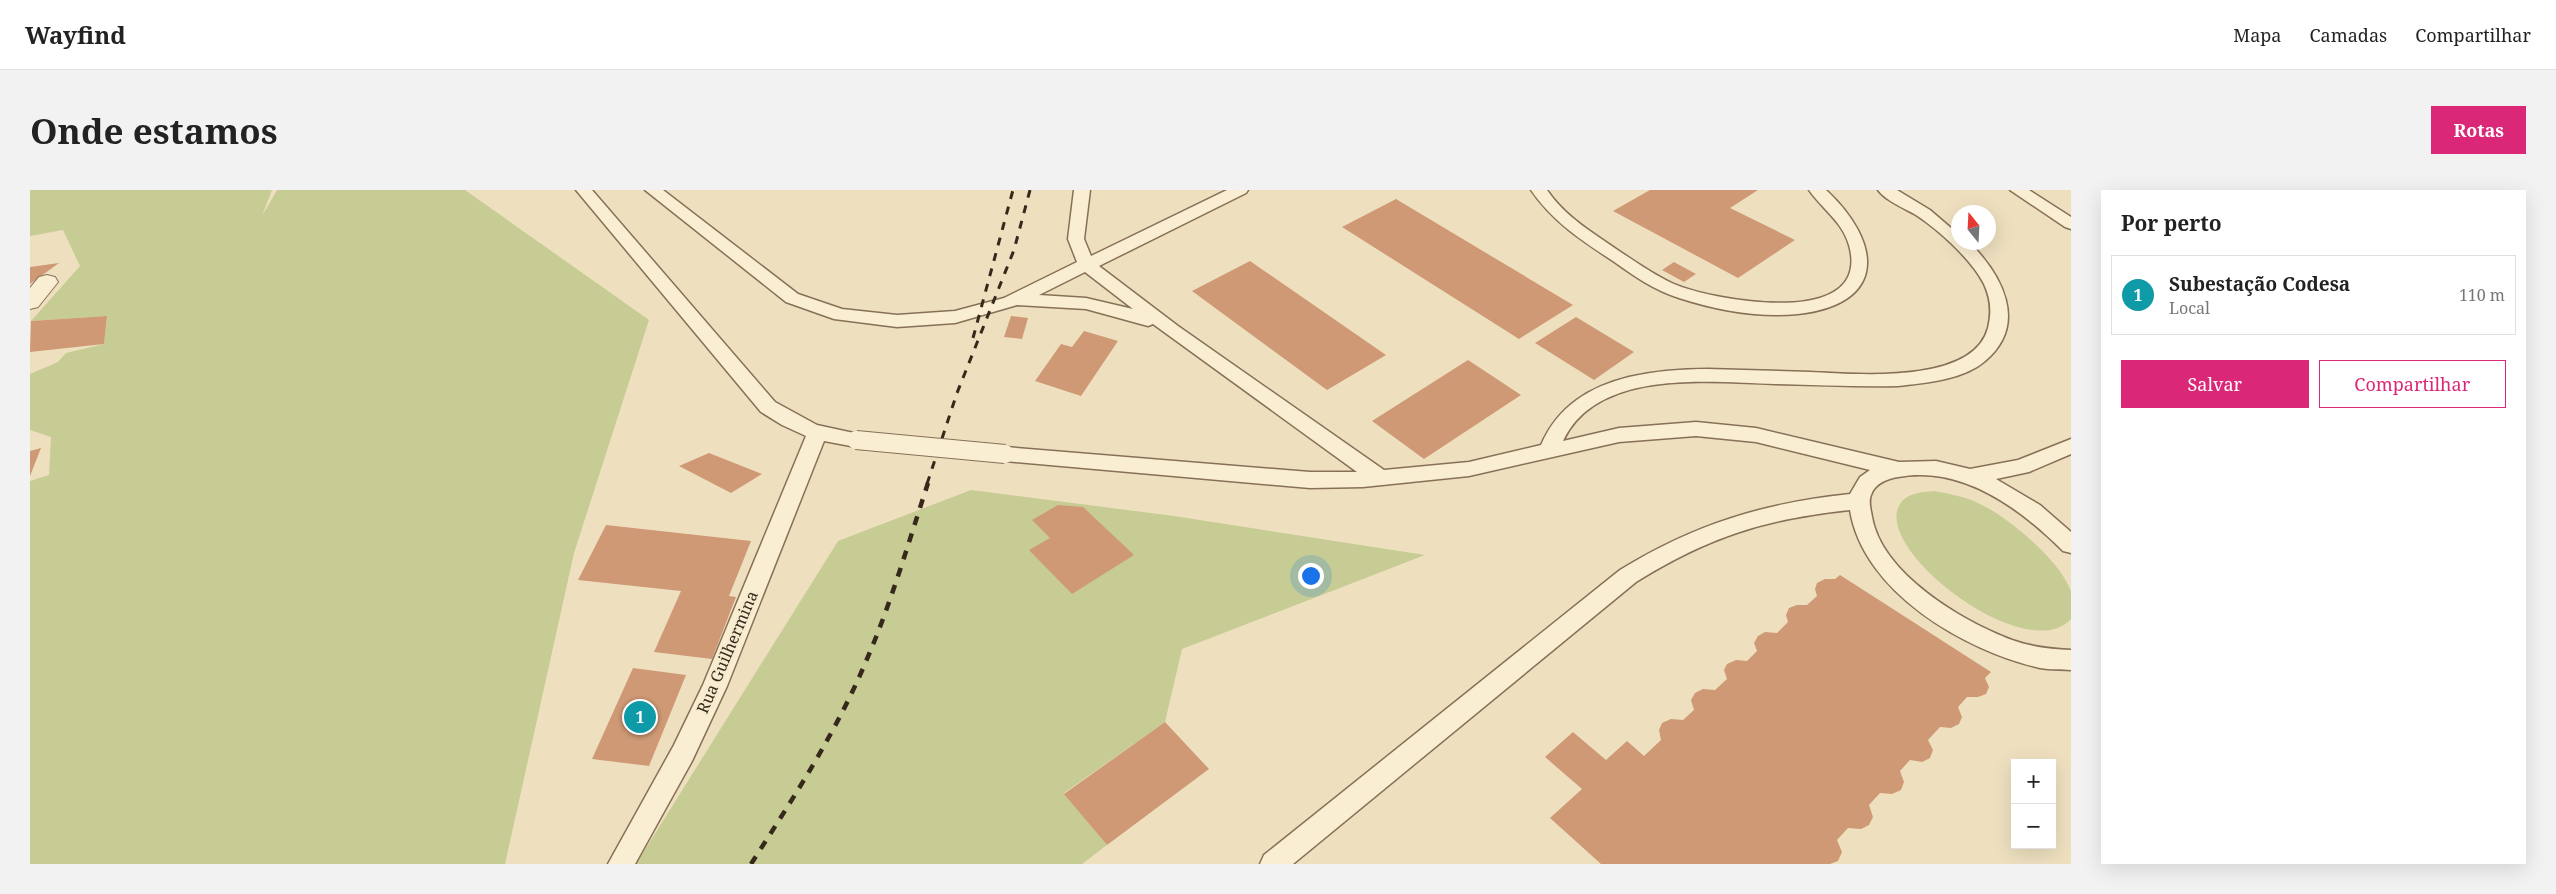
<!DOCTYPE html>
<html lang="pt">
<head>
<meta charset="utf-8">
<style>
	body { margin:0; font-family:"Noto Serif",serif; background:#f2f2f2; color:#222 }
	.controls { position:absolute; right:15px; bottom:15px; display:grid; overflow:hidden; border-radius:0px; box-shadow:0 5px 20px #0002 }
	.controls button { width:45px; height:45px; display:grid; place-items:center; padding:0; border:0; border-bottom:1px solid #e0e0e0; background:#fff; color:#222; font:25px sans-serif }
	.compass { position:absolute; left:1921px; top:15px; width:45px; height:45px; border-radius:50%; background:#fff; box-shadow:0 5px 20px #0002; rotate:342deg }
	.you { position:absolute; left:1280px; top:385px; width:18px; height:18px; margin:-12px; border:4px solid #fff; border-radius:50%; background:#1a73e8; box-shadow:0 0 0 8px #1a73e833 }
	.badge { display:grid; place-items:center; width:32px; height:32px; border-radius:50%; background:#db2777; color:#fff; font-size:16px; font-weight:700 }
	.pin { position:absolute; translate:-50% -50%; border:2px solid #fff; box-shadow:0 1px 5px #0006 }
	.list { margin:0; padding:0; list-style:none }
	h2 { display:flex; justify-content:space-between; align-items:center; height:65px; margin:0; padding:0 20px; font-size:21px }
	h2 small { font-size:16px; font-weight:400; color:#767676 }
	.list li { display:grid; grid-template-columns:32px 1fr auto; gap:15px; align-items:center; box-sizing:border-box; height:80px; margin:0 10px 10px; padding:0 10px; border:1px solid #e0e0e0; border-radius:0px }
	.list b { display:block; font-size:19px; white-space:nowrap }
	.list p { margin:0; font-size:16px; white-space:nowrap; color:#767676 }
	.list em { font-size:16px; font-style:normal; color:#767676 }
	.actions { display:flex; gap:10px; padding:15px 20px }
	.actions a { flex:1; padding:11px 0; border:1px solid #db2777; border-radius:0px; text-align:center; font-size:18px; color:#db2777 }
	.actions .main { background:#db2777; color:#fff }
	.map { position:relative; flex:none; width:2041px; height:674px; overflow:hidden; border-radius:0px }
	header { display:flex; align-items:center; gap:30px; box-sizing:border-box; height:70px; padding:0 25px; background:#fff; border-bottom:1px solid #e0e0e0 }
	header strong { font-size:24px }
	nav { display:flex; gap:28px; margin-inline-start:auto; font-size:18px }
	.intro { display:flex; align-items:center; justify-content:space-between; box-sizing:border-box; height:120px; padding:0 30px }
	h1 { margin:0; font-size:35px }
	.button { padding:12px 22px; border-radius:0px; background:#db2777; color:#fff; font-size:18px; font-weight:700 }
	main { display:flex; gap:30px; padding:0 30px }
	aside { flex:1; background:#fff; border-radius:0px; box-shadow:0 5px 20px #0002 }
	.map>svg:first-child { display:block }
	.green { fill:#c6cc93 }
	.building { fill:#ce9974 }
	.lines { fill:none; stroke-linecap:round; stroke-linejoin:round }
	.service-casing { stroke:#877057; stroke-width:3 }
	.minor-casing { stroke:#877057; stroke-width:2 }
	.service { fill:#f9edd2; fill-rule:evenodd }
	.minor { fill:#f9edd2; fill-rule:evenodd }
	.rail-far1 { stroke:#36291c; stroke-width:3; stroke-dasharray:8 8; stroke-linecap:butt }
	.rail { stroke:#36291c; stroke-width:4.5; stroke-dasharray:9 9; stroke-linecap:butt }
	.service-bridge-casing { stroke:#877057; stroke-width:20; stroke-linecap:butt }
	.service-bridge { stroke:#f9edd2; stroke-width:18 }
	.labels { text-anchor:middle; stroke-width:4.5; stroke-linejoin:round; paint-order:stroke }
	.street-label { font-size:16px; fill:#36291c; stroke:#f6eacf }
</style>
</head>
<body>
<header>
<strong>Wayfind</strong>
<nav><a>Mapa</a><a>Camadas</a><a>Compartilhar</a></nav>
</header>
<div class="intro"><h1>Onde estamos</h1><a class="button">Rotas</a></div>
<main>
<div class="map">
<svg width="2041" height="674" viewBox="0 0 2041 674">
	<rect width="100%" height="100%" fill="#eee0bf"/>
	<!-- green -->
	<path class="green" d="M0,0H242L232,26L247,0H435L619,130L544,363L475,674H0V291L19,285L21,247L0,240V184L28,172L36,163L74,154L77,126L1,131L50,76L33,40L0,46Z
		M941,300L1144,326L1395,365L1152,459L1135,532L1034,603L1077,655L1052,674H606L808,351Z
		M1904,301C1921,304 1937,307 1952,315C1979,328 2032,372 2041,402C2041,410 2041,421 2041,429C1997,478 1841,359 1870,314C1877,303 1892,302 1904,301Z"/>
	<!-- building -->
	<path class="building" d="M1620,0H1728L1700,18L1765,50L1708,88L1583,21Z
		M1366,9L1543,115L1489,149L1312,37Z
		M1220,71L1356,165L1297,200L1162,101Z
		M1644,72L1666,84L1654,92L1632,80Z
		M29,73L0,94V77Z
		M77,126L74,154L0,162L1,131Z
		M981,126L998,128L992,149L974,147Z
		M1546,127L1604,162L1564,190L1505,153Z
		M1054,141L1088,151L1051,206L1005,191L1031,154L1042,157Z
		M1438,170L1491,205L1394,269L1342,231Z
		M11,258L0,286V261Z
		M679,263L732,284L701,303L649,276Z
		M1028,315L1053,317L1104,365L1042,404L999,360L1020,348L1002,330Z
		M576,335L721,351L699,406L706,407L682,469L624,462L651,401L548,390Z
		M1810,385L1961,482L1955,488L1959,497L1956,504L1948,507H1937L1928,517L1932,527L1929,534L1921,538L1910,537L1898,550L1903,560L1900,568L1892,572L1880,570L1870,581L1874,592L1871,600L1862,604L1850,603L1839,615L1843,627L1839,635L1831,639L1818,638L1807,650L1812,662L1808,671L1800,674H1571L1520,628L1552,599L1515,567L1543,542L1576,570L1597,551L1614,566L1631,550L1629,540L1632,533L1641,529L1653,530L1664,520L1661,510L1665,503L1673,499L1685,500L1697,489L1694,480L1697,474L1706,470L1717,471L1727,461L1724,453L1728,446L1735,442L1747,443L1758,432L1756,425L1759,418L1767,415H1777L1787,406L1785,399L1787,393L1795,389H1805Z
		M603,478L656,485L619,576L562,569Z
		M1135,532L1179,579L1077,655L1034,604Z"/>
	<g class="lines">
		<defs>
			<path id="service" d="M546,0H562L745,212L787,235L833,245L836,250L833,255L826,257L794,251L697,496L662,571L605,674H578L644,555L673,495L776,246L752,235L731,222Z
				M615,0H633L768,104L812,119L867,125L925,121L974,108L1047,72L1038,49L1044,0H1060L1054,49L1061,66L1197,0H1218L1216,3L1069,76L1148,136L1354,280L1439,272L1511,255C1528,216 1559,197 1599,187C1625,181 1652,179 1678,179C1712,180 1746,181 1780,182C1826,184 1943,195 1958,138C1962,122 1961,109 1954,94C1941,69 1909,40 1886,25C1874,18 1856,11 1848,0H1867L1900,20L1928,44V52H1939C1972,85 1999,134 1955,171C1933,190 1895,193 1868,196C1827,197 1786,195 1745,194C1680,192 1567,178 1533,251L1589,238L1666,232L1726,238L1869,272L1906,271L1940,279L1988,270L2041,249V264L1999,282L1966,289L2010,315L2041,342V363L2033,361C1990,318 1932,275 1868,287C1857,289 1845,293 1841,305C1838,312 1841,320 1842,327C1852,384 1932,431 1982,450C2001,457 2021,459 2041,460V480C2031,479 2020,480 2010,478C1935,461 1833,402 1820,320C1735,329 1678,347 1606,392L1263,674H1230L1234,665L1590,380C1665,334 1734,313 1820,304L1830,287L1840,280L1726,252L1666,246L1589,252L1439,286L1333,297L1280,298L975,271L968,269L965,264L968,259L975,257L1280,282H1327L1123,134L1118,136L1056,119L987,115L925,133L867,137L804,129L756,112ZM1055,82L1103,119L1056,108L1009,105Z
				M1501,0H1517C1536,28 1565,44 1592,63C1609,74 1626,86 1644,94C1684,111 1843,140 1819,55C1812,31 1792,19 1779,0H1796C1852,52 1858,114 1768,124C1728,128 1686,120 1649,108C1624,100 1604,86 1583,71C1551,50 1523,32 1501,0Z
				M1980,0H1999L2041,27V39L2035,37Z"/>
			<path id="minor" d="M17,85L25,87L28,92L8,117L0,119V98L9,87Z"/>
		</defs>
		<!-- service casing -->
		<use href="#service" class="service-casing"/>
		<!-- minor casing -->
		<use href="#minor" class="minor-casing"/>
		<!-- service -->
		<use href="#service" class="service"/>
		<!-- minor -->
		<use href="#minor" class="minor"/>
		<!-- rail-far1 -->
		<path class="rail-far1" d="M943,148L983,0
			M897,294L927,203L984,60L1000,0"/>
		<!-- rail -->
		<path class="rail" d="M721,674C762,610 804,546 834,476C860,417 878,354 898,293"/>
		<defs>
			<path id="service-bridge" d="M826,250L975,264"/>
		</defs>
		<!-- service-bridge casing -->
		<use href="#service-bridge" class="service-bridge-casing"/>
		<!-- service-bridge -->
		<use href="#service-bridge" class="service-bridge"/>
	</g>
	<g class="labels">
		<!-- street labels -->
		<g class="street-label">
			<text transform="translate(697 462) rotate(-67)" y="6">Rua Guilhermina</text>
		</g>
	</g>
</svg>
<div class="controls">
<button>+</button>
<button>−</button>
</div>
<svg class="compass" viewBox="-18 -18 36 36"><path d="M0-13l5 13h-10z" fill="#e53935"/><path d="M0 13l5-13h-10z" fill="#767676"/></svg>
<div class="you"></div>
<div class="pin badge" style="left:610px;top:527px;background:#0f9aa8">1</div>
</div>
<aside>
<h2>Por perto<small></small></h2>
<ul class="list">
<li><span class="badge" style="background:#0f9aa8">1</span><div><b>Subestação Codesa</b><p>Local</p></div><em>110 m</em></li>
</ul>
<div class="actions"><a class="main">Salvar</a><a>Compartilhar</a></div>
</aside>
</main>
</body>
</html>
